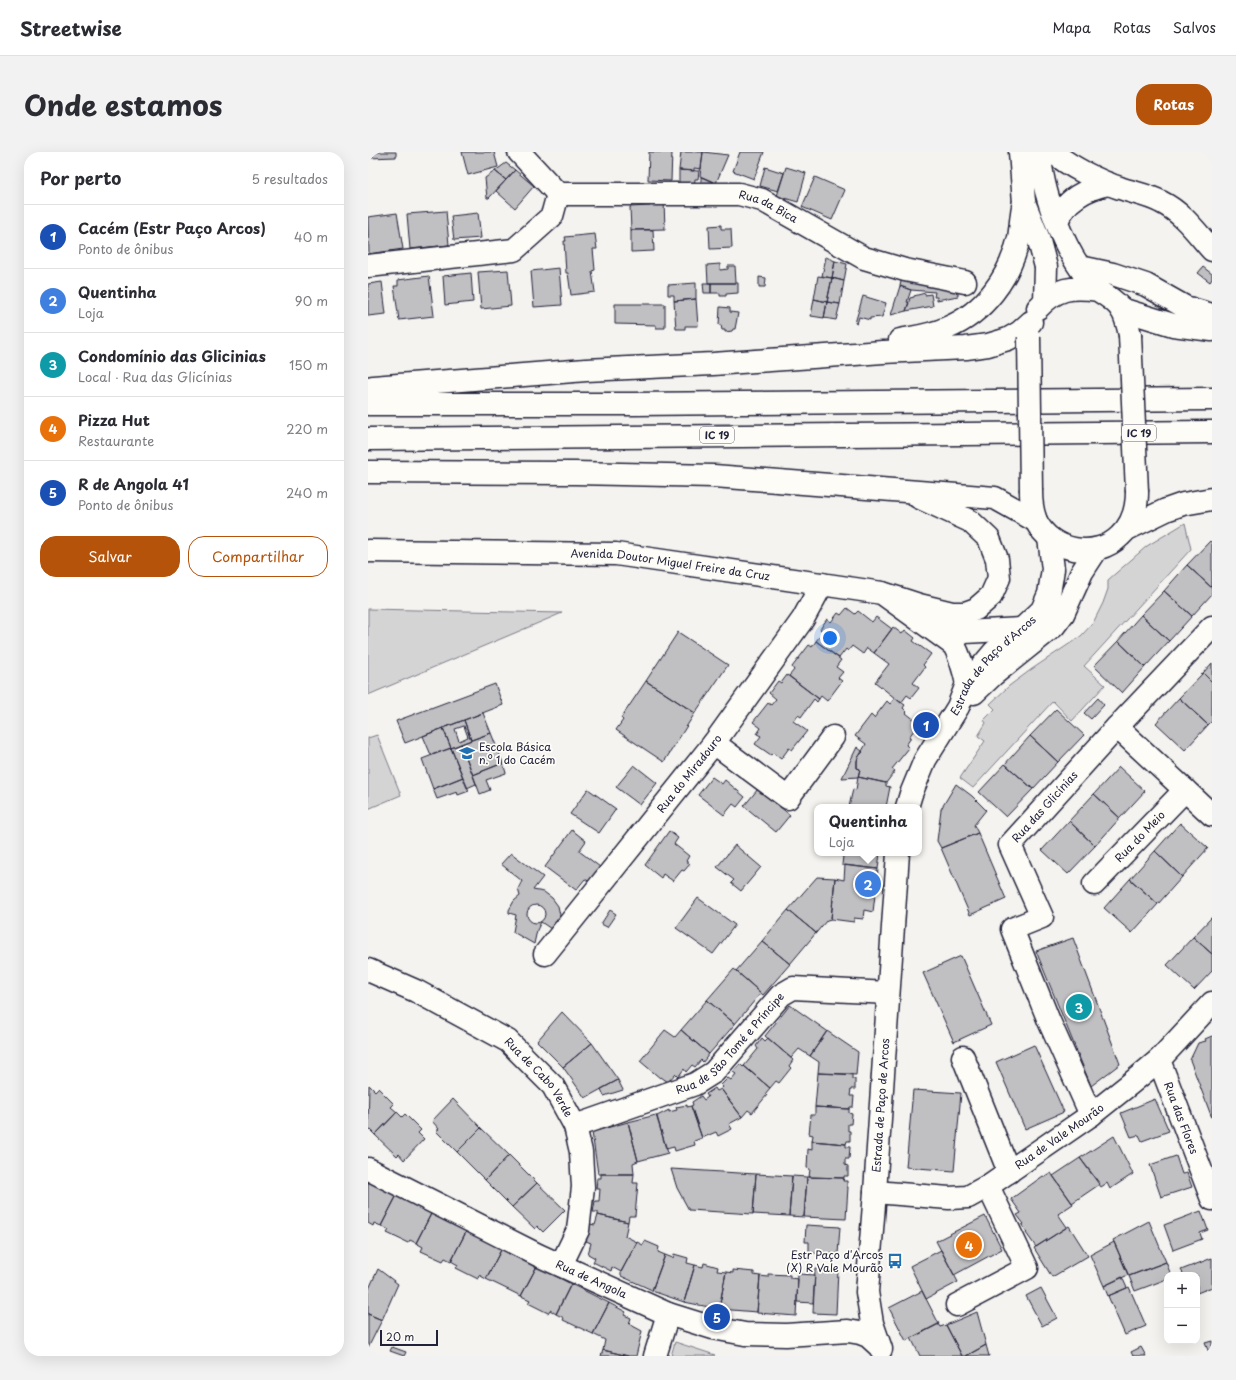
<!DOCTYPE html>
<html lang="pt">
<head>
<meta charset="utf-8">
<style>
	body { margin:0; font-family:"Playpen Sans",sans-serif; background:#f2f2f3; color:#2b2b33 }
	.controls { position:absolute; right:12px; bottom:12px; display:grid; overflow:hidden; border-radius:8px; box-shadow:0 4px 16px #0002 }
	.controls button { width:36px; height:36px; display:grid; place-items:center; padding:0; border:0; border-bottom:1px solid #e1e1e2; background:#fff; color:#2b2b33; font:20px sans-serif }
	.scale { position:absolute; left:12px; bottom:10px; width:58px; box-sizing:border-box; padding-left:4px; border:2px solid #22223b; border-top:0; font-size:11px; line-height:14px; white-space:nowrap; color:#22223b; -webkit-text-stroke:3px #fdfcf7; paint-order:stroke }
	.you { position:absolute; left:462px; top:486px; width:14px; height:14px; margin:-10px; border:3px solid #fff; border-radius:50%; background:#1a73e8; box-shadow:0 0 0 6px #1a73e833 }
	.badge { display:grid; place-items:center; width:26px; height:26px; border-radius:50%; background:#b45309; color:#fff; font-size:13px; font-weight:700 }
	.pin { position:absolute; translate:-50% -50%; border:2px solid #fff; box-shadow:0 1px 4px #0006 }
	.popup { position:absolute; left:446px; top:652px; width:108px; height:52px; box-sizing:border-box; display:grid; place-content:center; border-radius:8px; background:#fff; filter:drop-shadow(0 1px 3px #0005); font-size:13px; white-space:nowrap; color:#7c7c81 }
	.popup b { font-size:15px; color:#2b2b33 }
	.popup::after { content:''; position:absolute; left:50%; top:100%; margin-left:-8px; border:8px solid transparent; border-top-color:#fff }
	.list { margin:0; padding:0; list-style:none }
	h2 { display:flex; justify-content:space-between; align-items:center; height:52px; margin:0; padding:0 16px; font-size:17px }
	h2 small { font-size:13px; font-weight:400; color:#7c7c81 }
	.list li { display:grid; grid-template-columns:26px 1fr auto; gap:12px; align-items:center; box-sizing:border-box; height:64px; padding:0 16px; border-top:1px solid #e1e1e2 }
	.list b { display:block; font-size:15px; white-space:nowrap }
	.list p { margin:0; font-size:13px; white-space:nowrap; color:#7c7c81 }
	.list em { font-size:13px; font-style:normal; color:#7c7c81 }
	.actions { display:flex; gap:8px; padding:12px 16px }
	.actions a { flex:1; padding:9px 0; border:1px solid #b45309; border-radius:16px; text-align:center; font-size:14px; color:#b45309 }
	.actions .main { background:#b45309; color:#fff }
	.map { position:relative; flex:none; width:844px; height:1204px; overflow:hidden; border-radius:16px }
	header { display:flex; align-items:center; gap:24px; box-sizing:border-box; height:56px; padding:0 20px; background:#fff; border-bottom:1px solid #e1e1e2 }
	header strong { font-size:19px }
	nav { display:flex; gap:22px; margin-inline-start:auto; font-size:14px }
	.intro { display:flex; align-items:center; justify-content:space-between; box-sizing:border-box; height:96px; padding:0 24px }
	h1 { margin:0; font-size:28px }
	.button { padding:10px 18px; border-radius:16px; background:#b45309; color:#fff; font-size:14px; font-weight:700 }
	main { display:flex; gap:24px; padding:0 24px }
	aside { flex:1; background:#fff; border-radius:16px; box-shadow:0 4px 16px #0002 }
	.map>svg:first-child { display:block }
	.green { fill:#d5d4d5; stroke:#7c7b88 }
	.building { fill:#c0bfc2; stroke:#22223b; fill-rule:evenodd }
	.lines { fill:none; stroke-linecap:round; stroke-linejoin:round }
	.minor-casing { stroke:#22223b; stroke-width:25 }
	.major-casing { stroke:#22223b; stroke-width:25 }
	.highway-casing { stroke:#22223b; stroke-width:25 }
	.minor { stroke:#fdfcf7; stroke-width:22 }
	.major { stroke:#fdfcf7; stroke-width:22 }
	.highway { stroke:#fdfcf7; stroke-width:22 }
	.major-bridge-casing { stroke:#22223b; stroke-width:25; stroke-linecap:butt }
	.major-bridge { stroke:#fdfcf7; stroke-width:22 }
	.labels { text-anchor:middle; stroke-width:3.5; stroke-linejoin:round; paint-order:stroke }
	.shield { fill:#fdfcf7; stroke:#646373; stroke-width:1 }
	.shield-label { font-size:10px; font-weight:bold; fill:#22223b }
	.street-label { font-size:11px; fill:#22223b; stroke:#fdfcf7 }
	.poi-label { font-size:11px; fill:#22223b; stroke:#fdfcf7; text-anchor:start }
</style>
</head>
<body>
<header>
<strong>Streetwise</strong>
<nav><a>Mapa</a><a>Rotas</a><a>Salvos</a></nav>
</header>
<div class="intro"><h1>Onde estamos</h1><a class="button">Rotas</a></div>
<main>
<aside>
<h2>Por perto<small>5 resultados</small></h2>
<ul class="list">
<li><span class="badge" style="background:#1a4fb4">1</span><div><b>Cacém (Estr Paço Arcos)</b><p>Ponto de ônibus</p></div><em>40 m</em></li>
<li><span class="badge" style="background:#3f7fe0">2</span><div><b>Quentinha</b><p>Loja</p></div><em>90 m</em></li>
<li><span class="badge" style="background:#0f9aa8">3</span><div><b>Condomínio das Glicinias</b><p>Local · Rua das Glicínias</p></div><em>150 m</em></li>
<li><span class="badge" style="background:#e8710a">4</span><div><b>Pizza Hut</b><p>Restaurante</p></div><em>220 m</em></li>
<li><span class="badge" style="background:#1a4fb4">5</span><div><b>R de Angola 41</b><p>Ponto de ônibus</p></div><em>240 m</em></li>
</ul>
<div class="actions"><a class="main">Salvar</a><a>Compartilhar</a></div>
</aside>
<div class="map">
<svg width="844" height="1204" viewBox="0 0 844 1204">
	<rect width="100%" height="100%" fill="#f4f3ef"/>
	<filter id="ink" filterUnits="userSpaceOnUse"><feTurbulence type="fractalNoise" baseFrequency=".025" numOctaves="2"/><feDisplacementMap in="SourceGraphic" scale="8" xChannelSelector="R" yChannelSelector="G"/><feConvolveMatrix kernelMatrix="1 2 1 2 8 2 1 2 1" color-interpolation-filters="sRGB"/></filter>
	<g filter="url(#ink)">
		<!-- green -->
		<path class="green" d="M817,371L823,397L716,514L737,533L704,569L685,549L605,636L592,626L617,589L610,584L618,571L616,568L627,557L622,552L641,534L664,517L713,484L725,471L735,451L740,437V428L779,394Z
			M0,457L194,461L0,543Z
			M9,583L33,643L0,657V586Z
			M307,1190L347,1203L346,1204H303Z"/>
		<!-- building -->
		<path class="building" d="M0,0H28V5L1,6Z
			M94,0H126L130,15L100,23Z
			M281,0H304L303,29L280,28Z
			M313,0H335L333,17L326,16V19L311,18Z
			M335,0L360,3L348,31L332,24Z
			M372,0H396L386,27L365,19Z
			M138,11L147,18L138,28L127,19Z
			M397,15L416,21L410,39L392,34Z
			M418,15L438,21L430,50L409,44Z
			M147,18L166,34L147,56L128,39Z
			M311,18L331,19L330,27H327L326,36L311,35Z
			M127,19L138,28L121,46H119L117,26Z
			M333,25L347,31L345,35L333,36Z
			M447,25L477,38L464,68L434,55Z
			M296,49L297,77L263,78L262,55L282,54V50Z
			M78,59L81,93L42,97L39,62Z
			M29,61L35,97L1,102L0,65Z
			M110,61L113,86L86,88L83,64Z
			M353,73V77H363L364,96L342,97L341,74Z
			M263,78H285L286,99L263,100Z
			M227,82L229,97H225L227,118L224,119L227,140L203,143L200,121H198L196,89H198L197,85Z
			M458,105L467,109L464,126L454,124Z
			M467,109L479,112L476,129L464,126Z
			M352,112V118L360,117V114H367L368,131H340L339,113Z
			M835,115L844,122V127L842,130L830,121Z
			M191,116L194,153L166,155L163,119Z
			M140,118L143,154L113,157L110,120Z
			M103,121L105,150L77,153L75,124Z
			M61,124L66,164L31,168L26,134H30V128Z
			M450,124L464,126L459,150L446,147Z
			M391,125L398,126L397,135H391Z
			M534,125L590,137V144L569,148V145H566L567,140L543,138L532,134Z
			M464,126L476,129L472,152L459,150Z
			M14,130L18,162L0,164V132Z
			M328,131V147L306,149V143H300V133Z
			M335,131H343V141H336Z
			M343,131H370V141L358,142V144H352V141H343Z
			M532,134L543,138L539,150L541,151L538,159L523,163Z
			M557,141V143L563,142L565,154L538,159L542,146L546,145V144Z
			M495,144L518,151L514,165L502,166V168L491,165L489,172L487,171Z
			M328,147L330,174H317V177H308L306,149Z
			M446,147L459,150L456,166L443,164Z
			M459,150L472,152L468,168L456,166Z
			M247,152H297V176H288V173L247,172Z
			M352,155L362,156V160L370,161L367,177H365L364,179L357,180V178H354L353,173H351Z
			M842,389L844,391V436L819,413Z
			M819,413L844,436V442L824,464L796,439Z
			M796,439L824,464L801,489L773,463Z
			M479,456L487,462L490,459L504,470L508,465L524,477L506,501L499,496L495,502L484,494L480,499L478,497L471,506L448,489L455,480L452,477L459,467L463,470L470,461L473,463Z
			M773,463L801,489L777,515L750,489Z
			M525,475L534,482L537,478L547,486L545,489L563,502L555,513L557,515L545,531L551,536L543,546L539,543L533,551L507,530L521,512L506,501Z
			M310,480L360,513L327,561L278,529Z
			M448,489L473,508L468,515L475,520L470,526L474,529L459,549L453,544L451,547L421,524L426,518L424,515L441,493L444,495Z
			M750,489L777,515L754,541L726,514Z
			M844,511V530L835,521Z
			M835,521L844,530V569L840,573L811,546Z
			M419,523L451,547L449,550L446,547L433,565L430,563L425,569L439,579L424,598L421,596L413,607L405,601L403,603L387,592L393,584L389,582L393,576L385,570L400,551L403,553L408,547L401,541L410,529L413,531Z
			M278,529L327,561L296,610L248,578L255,568L253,566Z
			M127,532L135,553L37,591L28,569Z
			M527,546L537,553L535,556L539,560L538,561L548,569L549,574L541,585L543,586L538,593L541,596L524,617L527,619L518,631L490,625L492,617L489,616V608L498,592L487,584L503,563L506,566L519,549L522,552Z
			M730,546L736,553L723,567L716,561Z
			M811,546L840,573L817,598L788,571Z
			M688,557L716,583L690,610L662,584Z
			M115,561L123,581L103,588L96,568Z
			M96,568L103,588L83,596L75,576ZM96,574L100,585L91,589L87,577Z
			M75,576L83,596L63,603L55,584Z
			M123,581L135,611L105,623L93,592Z
			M662,584L690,610L665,637L637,612Z
			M93,592L108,632L99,636L83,596Z
			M489,595L495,600L490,605L489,610V616L492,617L490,625L474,626Z
			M83,596L95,625L65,637L54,607Z
			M135,611L138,621L118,628L122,638L112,642L105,623Z
			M637,612L665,637L638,665L611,640Z
			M266,613L289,631L272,653L248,635Z
			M751,615L777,639L752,666L726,642Z
			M95,625L101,639L90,643L89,640L69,647L65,637Z
			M344,625L354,632L357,628L377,645L369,655L365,652L356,663L330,643Z
			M490,625L518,631V634L522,635L518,655H481L485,637L488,638Z
			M588,632L604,644L618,658L606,673L610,681L573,696L569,689L573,657Z
			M220,637L248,657L231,681L202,662Z
			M390,637L422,663L408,680L376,654Z
			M726,642L752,666L727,694L701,669Z
			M701,669L727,694L700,722L674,698Z
			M812,671L840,696L814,725L787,699Z
			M204,678L218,689L211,699L232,715L222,730L217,727L208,738L177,715Z
			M301,679L310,686L306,692L321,704L318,709L322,712L316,719L314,718L305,729L295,722L293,726L277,713Z
			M610,681L638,747L602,763L573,696Z
			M367,693L393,715L373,739L363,731L366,728L349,715Z
			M787,699L814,725L790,752L762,727Z
			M143,701L175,725L165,738L176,740L184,746L190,754L192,763L190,773L186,779L173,770L169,778L166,792L145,780L148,763L141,761V758L146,749L152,744L150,737L154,729L133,712Z
			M469,701H512L510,717L474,713L475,704L469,703Z
			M477,713L510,717L505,760L496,758L495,767L486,766V770L463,767L467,726L476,728Z
			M449,725L467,726L463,767L459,768L448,781L420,758Z
			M762,727L790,752L764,781L736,756Z
			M330,746L367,773L345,802L308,776Z
			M159 762a9 9 0 1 1 18 0a9 9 0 1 1-18 0Z
			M242,758L248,762L239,775L233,772Z
			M420,758L448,781L422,812L394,789Z
			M844,765V802L825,785Z
			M825,785L844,802V819L826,838L799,813Z
			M705,786L752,912L723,934L668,799Z
			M394,789L422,812L395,843L368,819Z
			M593,804L623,873L586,890L555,821Z
			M366,817L393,841L367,872L339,848Z
			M339,848L367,872L341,902L313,878Z
			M422,853L459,879L442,904L431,897L423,906L397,884Z
			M194,860L224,891L195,915L169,889Z
			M297,878L307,885L313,878L341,902L335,910L333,908L327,915L324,913L318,920L316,917L310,925L307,922L300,930L293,925L292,926L272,909Z
			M459,879L490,900L488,923L450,921L451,910L442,904Z
			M844,884V966L822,908L830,891L838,889L837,887Z
			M394,886L397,889L400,886L425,908L421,914L423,916L411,931L408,929L402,936L376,914L390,897L388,894Z
			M224,891L250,928L217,946L195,915Z
			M666,893L696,960L657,977L628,910Z
			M372,912L375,915L376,914L402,936L397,942L399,943L384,961L380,958L374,965L353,937L355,935L353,933L360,926L363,928L368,922L365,920Z
			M450,921L484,922V927H487V937H483L482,944H486L485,955H482L481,957L447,955Z
			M250,928L255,938L236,944L233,937Z
			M1,933L7,939L10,936L26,952L23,955L29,960L7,983L0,976Z
			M347,936L349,939L353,937L374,965L361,972L364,977L350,984L348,980L334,986L323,954L325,953L324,950L333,944L336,948L340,945L338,942Z
			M545,938L593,941L586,1019L538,1015Z
			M85,947L113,976L89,1000L68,979L71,977L64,969Z
			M787,947L801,979L774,989L771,983L763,985L753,961Z
			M319,953V955L323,954L334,986L326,989L327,993L307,999L306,995L298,997L289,964L301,958V960L309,958L308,955Z
			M447,955L481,957V961L484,962L483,972H480V979H482V989H479L478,992L444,989L445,983L441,982L443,963H447Z
			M29,960L34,965L37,962L53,978L50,981L56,987L36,1008L31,1002L29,1004L7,983Z
			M288,963L300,1001L270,1009L260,970Z
			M260,970L270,1009L265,1011L266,1022H230L224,980Z
			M113,976L141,1003L117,1028L89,1000Z
			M746,984L765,1022L742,1037L739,1031L733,1035L712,1006Z
			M444,989L478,992V995H482L481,1007H477V1013L480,1014V1024H476V1026L441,1025L442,1017L439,1016L440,997L444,998Z
			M141,1003L169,1031L144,1055L117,1028Z
			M808,1004L814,1022L819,1021L824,1035L793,1045L782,1013Z
			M712,1006L732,1032L704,1051L685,1024Z
			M303,1017L388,1022L385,1062L321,1058L309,1036Z
			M683,1021L705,1052L690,1062L699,1075L668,1095L658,1081L659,1080L654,1073L656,1072L649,1063L653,1061L643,1047L675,1024L677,1025Z
			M233,1022H266L265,1031H270L267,1064H261L260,1070L230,1063V1060H225L227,1049H231L232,1037H228L229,1026H233Z
			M388,1022L424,1024L421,1064L385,1062Z
			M424,1024L439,1025L436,1065L421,1064Z
			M439,1025L476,1026L475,1029H479V1035H480L478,1067L436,1065Z
			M0,1028L29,1043L13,1074L6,1071L5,1074L0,1071Z
			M169,1031L197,1058L175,1080L169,1074L167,1077L144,1055Z
			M29,1043L64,1060L48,1091L42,1088L40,1091L19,1081L21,1078L13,1074Z
			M833,1059L840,1078L832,1081L834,1087L805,1098L796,1073Z
			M64,1060L99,1078L83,1109L77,1106L75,1109L53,1099L55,1095L48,1091Z
			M230,1063L260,1070L257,1084L269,1090L253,1120L244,1115L243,1119L225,1110L227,1106L220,1102L223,1091L218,1089L222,1072L227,1073Z
			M617,1064L634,1097L586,1123L568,1089Z
			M781,1069L798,1110L761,1124L745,1088Z
			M438,1073L472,1075L470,1102L441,1101V1090H437Z
			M701,1074L720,1104L684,1125L666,1096Z
			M99,1078L134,1096L118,1127L111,1123L110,1127L88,1116L90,1113L83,1109Z
			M277,1089L291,1095L290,1100L297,1103L284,1138L253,1124V1120L269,1090L275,1093Z
			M746,1090L760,1123L736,1134L722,1103Z
			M134,1096L169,1114L153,1144L118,1127Z
			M573,1098L590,1130L558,1147L542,1114Z
			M306,1102L320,1106L319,1111L327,1113L316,1150L284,1139L297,1103L305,1106Z
			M844,1106V1135L829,1141V1123H816L813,1118Z
			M798,1110L803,1123H799V1127L767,1139L761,1124Z
			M336,1111L350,1115L349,1119L358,1120L351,1157L316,1150L327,1113L335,1115Z
			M169,1114L203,1132L188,1162L182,1158L180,1161L160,1151L162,1148L153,1144Z
			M10,1117L30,1132L14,1168L0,1162V1139Z
			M447,1117L470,1118L468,1162L445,1161Z
			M365,1118L386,1120V1123L392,1124L389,1160L351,1157L358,1120L365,1121Z
			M400,1122L422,1123V1126L430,1127L428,1164L389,1161L392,1124L400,1125Z
			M430,1122L447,1123L445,1151L429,1150Z
			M754,1125L759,1136L740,1144L736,1134Z
			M203,1132L241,1151L225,1182L195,1168L196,1166L188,1162Z
			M761,1135L778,1174L757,1183L740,1144Z
			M673,1136L689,1166L674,1174L658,1144Z
			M554,1139L571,1172L538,1189L521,1156Z
			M241,1151L258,1160L256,1163L263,1166L261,1172L274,1179L268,1204H260L235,1198L237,1188L225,1182Z
			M609,1160L618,1193L598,1204H594L578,1173Z
			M0,1162L14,1168L0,1196Z
			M570,1172L572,1175L578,1173L594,1204H552L543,1186Z
			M844,1189V1202L842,1203L837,1191Z
			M618,1193L621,1204H598Z
			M24,1195L38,1200L36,1204L22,1199Z
			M773,1195L778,1204H765L763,1200Z
			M235,1198L260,1204H233Z"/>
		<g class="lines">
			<defs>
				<g id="minor">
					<path d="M151,0L190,42"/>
					<path d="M685,0C700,14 733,30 752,36C766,41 780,43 793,50C815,61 828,80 844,98"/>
					<path id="s1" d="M190,42H371L394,48L496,106L537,118L597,130"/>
					<path d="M689,70C696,48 719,36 741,32"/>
					<path d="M0,114L146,98L184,64L190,42"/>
					<path id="s2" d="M0,399L248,402L514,441L586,493C593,506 596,518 599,532"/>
					<path d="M565,464L596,480L654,477"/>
					<path d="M606,541L625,523L686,474L695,462L714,420L729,397"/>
					<path d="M749,575L844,663"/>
					<path d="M346,591L420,646L465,585"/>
					<path id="s3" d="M539,655L543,642L557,608L590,555L599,532L626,500L654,477L674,458L681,442L685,417L681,386"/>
					<path id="s4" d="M726,732L817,638"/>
					<path id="s5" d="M177,802L346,591L435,467L454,432"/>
					<path id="s6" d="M0,818L48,839L140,889L185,934L207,974L213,1000L215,1035L210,1078L193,1113"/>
					<path d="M595,905L641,1020"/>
					<path id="s7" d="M791,908L844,1047"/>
					<path id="s8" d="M723,963L681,869L644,777L674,765L642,693L749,575L844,475"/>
					<path id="s9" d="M207,974L327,932L346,920L413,843L425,836L520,841"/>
					<path id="s10" d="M0,1017L170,1103L300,1162L345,1176L377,1182L418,1183L480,1179L492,1181L500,1184L512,1195"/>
					<path id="s11" d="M507,1040L581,1046L600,1045L620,1034L723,963L762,932L791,908L844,851"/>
					<path d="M589,1153L659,1116L620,1034"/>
					<path id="s12" d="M513,1197L504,1171L499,1140L507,1040L530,701"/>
					<path d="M287,1204L300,1162"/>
				</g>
				<path id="major" d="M652,0L656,50L670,85L678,115L677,149
					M672,0C673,39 695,96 720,127C723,130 726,135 730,138C738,144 747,148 753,157C758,164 760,174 762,183
					M670,156C688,136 704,134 730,138
					M663,339C663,349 664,359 668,369C683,400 728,408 752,384C765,372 769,357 769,340"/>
				<path id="highway" d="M712,115L745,122L778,133L817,155L844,163
					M753,157L805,173L844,178
					M532,188C548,185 564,183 579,176C616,161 642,125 651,86C653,74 653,62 656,50
					M0,236L5,235L218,218L345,212L515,200L598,196L620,193L640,187L652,180L663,170
					M0,252H265L844,247
					M0,287L844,280
					M0,320L207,321L346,324L627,346L668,369
					M759,377L798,358L815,352L844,347
					M514,441L551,453L584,461H597L608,457L623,444L631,426L629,407L621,387L602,369L550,345"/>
			</defs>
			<!-- minor casing -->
			<use href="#minor" class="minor-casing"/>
			<!-- major casing -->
			<use href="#major" class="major-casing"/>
			<!-- highway casing -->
			<use href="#highway" class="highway-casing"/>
			<!-- minor -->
			<use href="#minor" class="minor"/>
			<!-- major -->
			<use href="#major" class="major"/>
			<!-- highway -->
			<use href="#highway" class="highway"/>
			<defs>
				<path id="major-bridge" d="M762,183L769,340
					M661,185L663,339"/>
			</defs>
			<!-- major-bridge casing -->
			<use href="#major-bridge" class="major-bridge-casing"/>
			<!-- major-bridge -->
			<use href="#major-bridge" class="major-bridge"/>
		</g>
	</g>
	<!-- icons -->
	<defs>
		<symbol id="school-bare" viewBox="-9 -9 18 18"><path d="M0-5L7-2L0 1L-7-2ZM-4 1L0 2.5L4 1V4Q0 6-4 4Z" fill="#1f6fb2" stroke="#fdfcf7" stroke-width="2.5" paint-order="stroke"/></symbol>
		<symbol id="bus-bare" viewBox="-9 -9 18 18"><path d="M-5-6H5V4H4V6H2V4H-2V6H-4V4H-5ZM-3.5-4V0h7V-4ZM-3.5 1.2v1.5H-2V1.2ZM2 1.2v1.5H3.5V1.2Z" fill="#1f6fb2" stroke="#fdfcf7" stroke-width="2.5" paint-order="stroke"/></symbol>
	</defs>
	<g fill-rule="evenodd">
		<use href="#school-bare" x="88" y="590" width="22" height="22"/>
		<use href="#bus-bare" x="516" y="1098" width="22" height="22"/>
	</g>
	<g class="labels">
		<!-- shield labels -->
		<g class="shield">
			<rect x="754" y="273" width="34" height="16" rx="3"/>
			<rect x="332" y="275" width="34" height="16" rx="3"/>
		</g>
		<g class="shield-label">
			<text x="771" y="285">IC 19</text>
			<text x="349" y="287">IC 19</text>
		</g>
		<!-- street labels -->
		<g class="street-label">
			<text dy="4" stroke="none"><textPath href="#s1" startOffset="213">Rua da Bica</textPath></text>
			<text dy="4" stroke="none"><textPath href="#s2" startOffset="303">Avenida Doutor Miguel Freire da Cruz</textPath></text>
			<text dy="4" stroke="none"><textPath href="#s3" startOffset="168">Estrada de Paço d'Arcos</textPath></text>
			<text dy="4" stroke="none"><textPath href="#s5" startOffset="231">Rua do Miradouro</textPath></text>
			<text dy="4" stroke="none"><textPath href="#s8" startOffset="365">Rua das Glicínias</textPath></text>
			<text dy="4" stroke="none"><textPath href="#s4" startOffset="66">Rua do Meio</textPath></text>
			<text dy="4" stroke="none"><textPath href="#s9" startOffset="180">Rua de São Tomé e Príncipe</textPath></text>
			<text dy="4" stroke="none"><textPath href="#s6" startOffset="205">Rua de Cabo Verde</textPath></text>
			<text dy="4" stroke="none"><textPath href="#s12" startOffset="246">Estrada de Paço de Arcos</textPath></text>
			<text dy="4" stroke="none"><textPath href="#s7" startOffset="62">Rua das Flores</textPath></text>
			<text dy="4" stroke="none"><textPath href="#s11" startOffset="203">Rua de Vale Mourão</textPath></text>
			<text dy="4" stroke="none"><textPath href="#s10" startOffset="249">Rua de Angola</textPath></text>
		</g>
		<!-- poi labels -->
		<g class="poi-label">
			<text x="111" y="599">Escola Básica<tspan x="111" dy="13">n.º 1 do Cacém</tspan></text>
			<text x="515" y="1107" text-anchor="end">Estr Paço d'Arcos<tspan x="515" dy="13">(X) R Vale Mourão</tspan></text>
		</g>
	</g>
</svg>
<div class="controls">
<button>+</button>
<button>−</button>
</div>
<div class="scale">20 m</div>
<div class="you"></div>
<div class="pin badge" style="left:558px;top:573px;background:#1a4fb4">1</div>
<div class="pin badge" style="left:500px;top:732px;background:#3f7fe0">2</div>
<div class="popup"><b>Quentinha</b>Loja</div>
<div class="pin badge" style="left:711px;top:855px;background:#0f9aa8">3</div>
<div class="pin badge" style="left:601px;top:1093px;background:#e8710a">4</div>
<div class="pin badge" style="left:349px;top:1165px;background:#1a4fb4">5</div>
</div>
</main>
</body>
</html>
